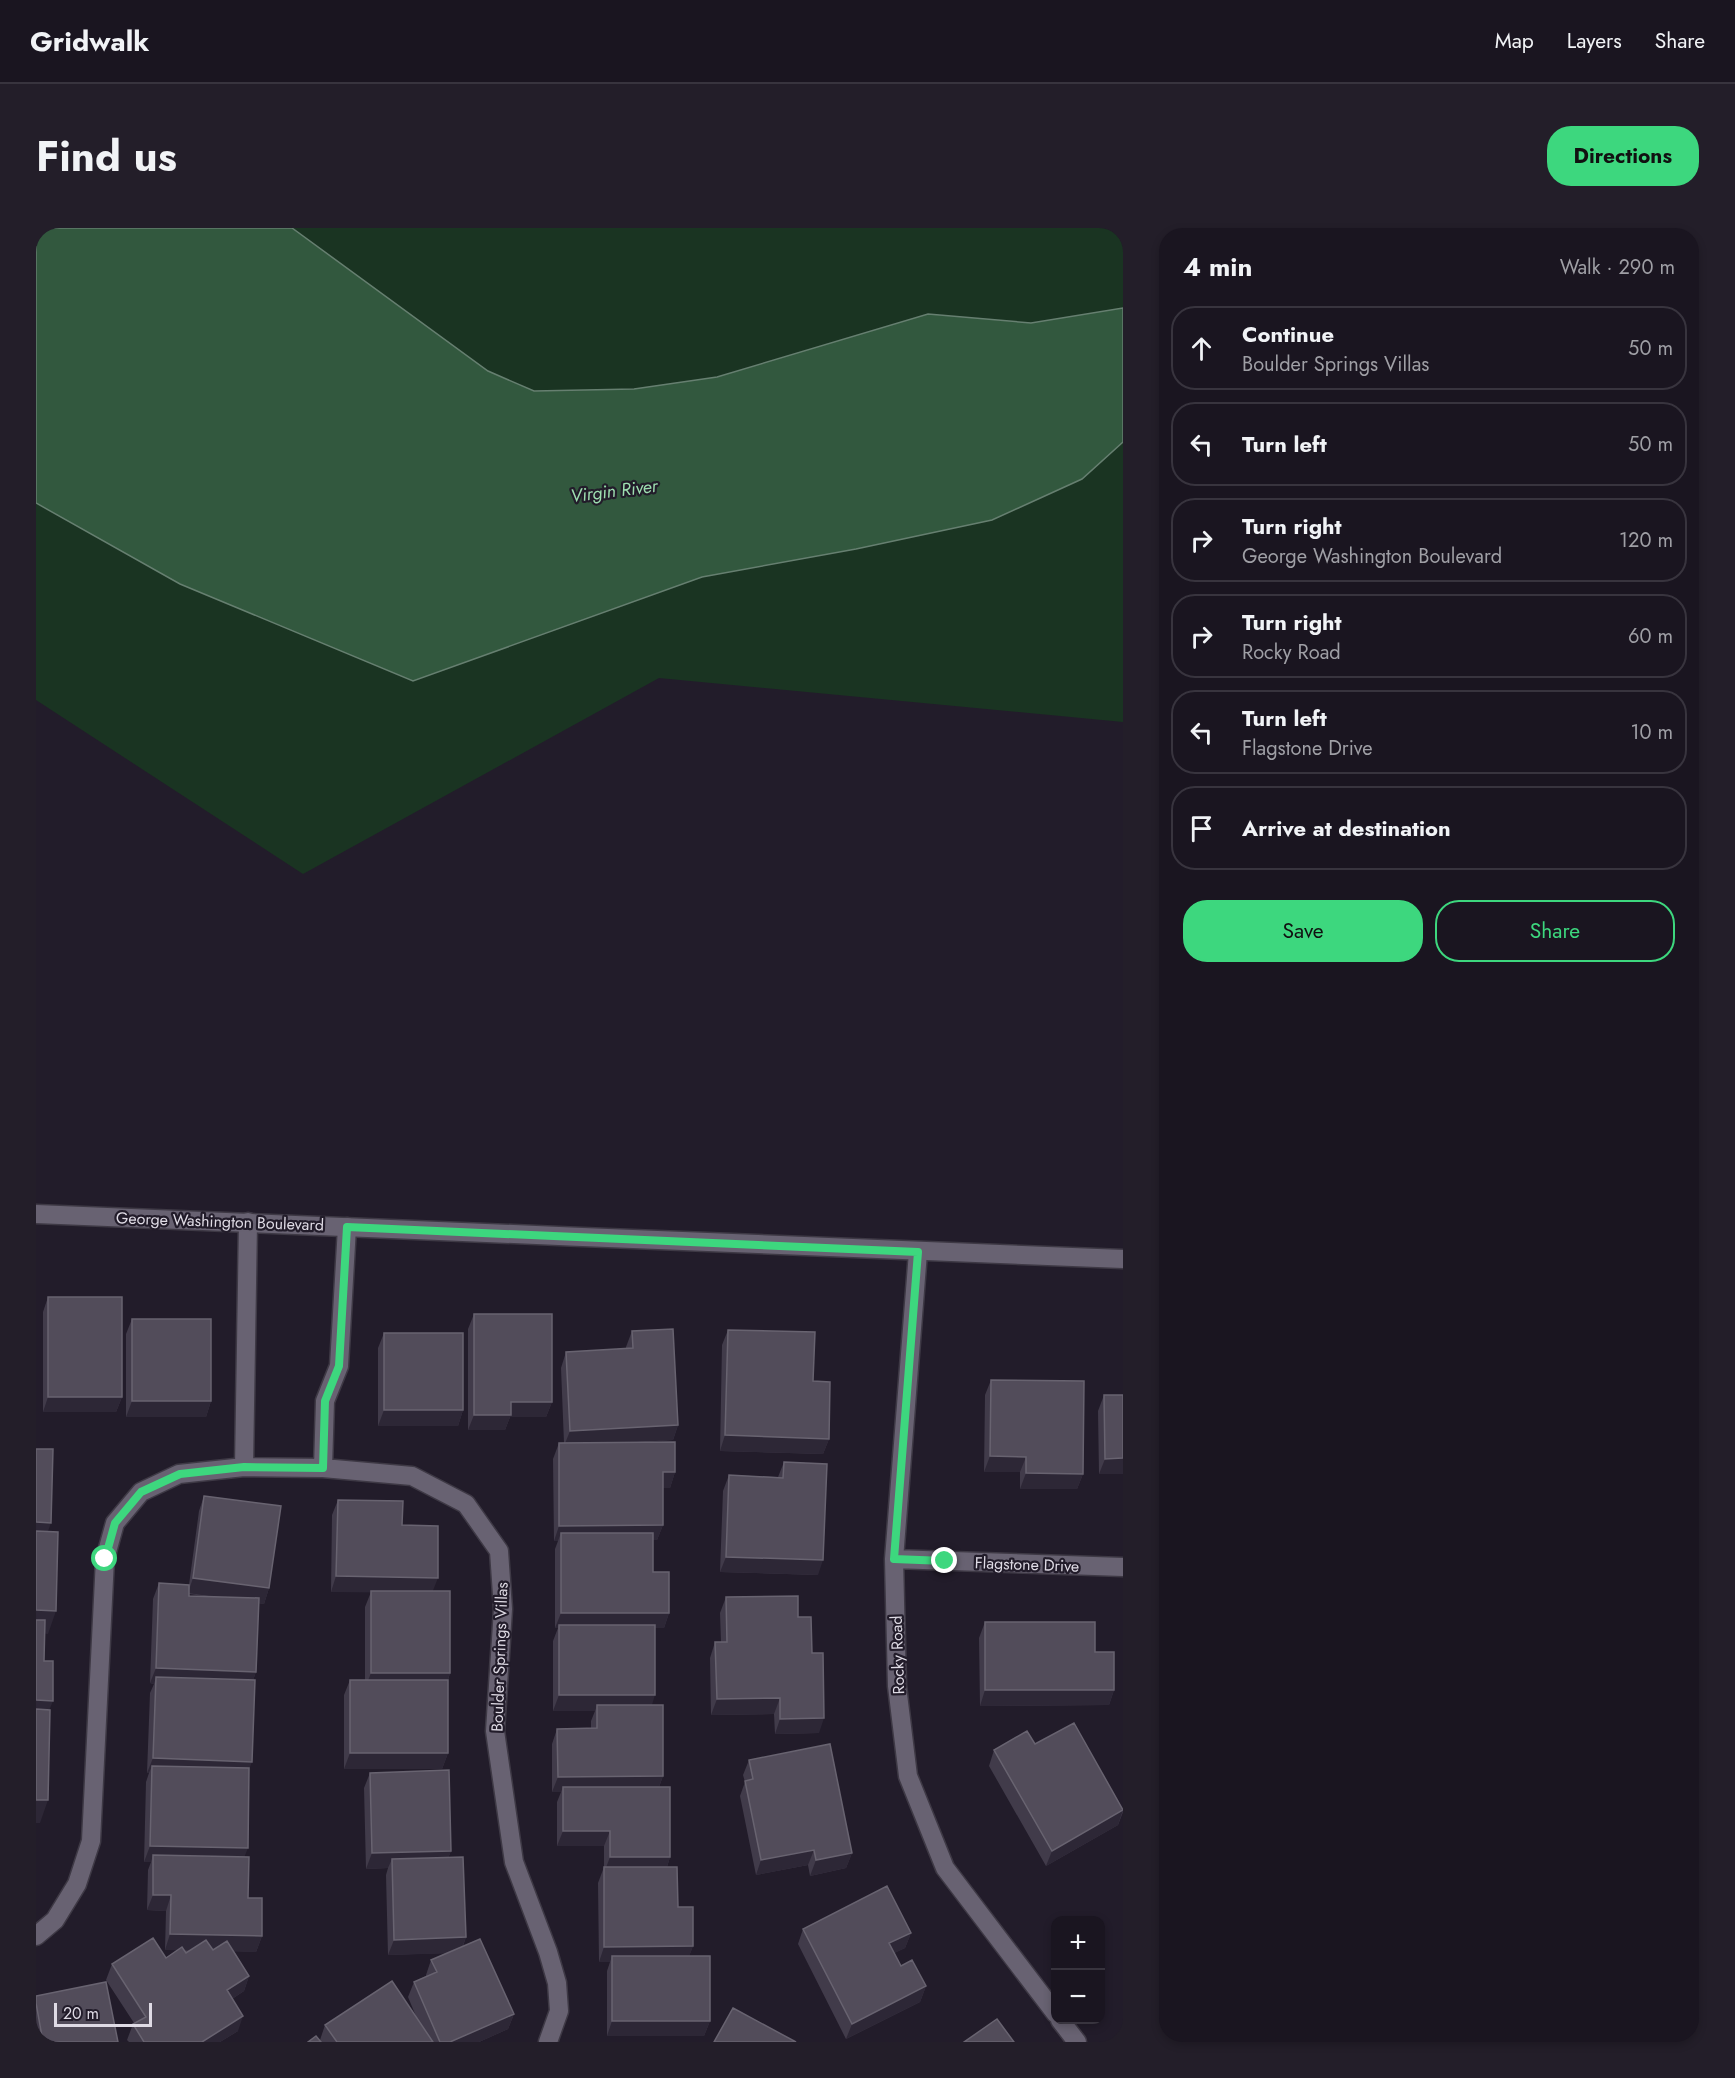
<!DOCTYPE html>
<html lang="en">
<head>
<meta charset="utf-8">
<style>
	body { margin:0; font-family:Jost,sans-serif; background:#231e29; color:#f1f3f6 }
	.controls { position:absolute; right:18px; bottom:18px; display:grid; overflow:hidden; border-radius:12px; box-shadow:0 3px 9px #0003 }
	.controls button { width:54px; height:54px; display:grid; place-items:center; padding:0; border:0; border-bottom:2px solid #38343e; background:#1a1520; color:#f1f3f6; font:30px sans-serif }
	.scale { position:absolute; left:18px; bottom:15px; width:98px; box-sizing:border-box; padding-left:6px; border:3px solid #dfdbe5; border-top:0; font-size:16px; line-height:21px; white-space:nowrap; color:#dfdbe5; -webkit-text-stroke:4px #221c2a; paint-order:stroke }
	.stop { position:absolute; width:18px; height:18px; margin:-14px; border:4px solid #3dd77e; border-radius:50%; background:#fff }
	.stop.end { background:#3dd77e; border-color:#fff; box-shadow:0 2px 6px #0008 }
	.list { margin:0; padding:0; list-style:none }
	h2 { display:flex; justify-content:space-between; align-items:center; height:78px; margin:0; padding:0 24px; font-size:26px }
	h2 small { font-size:20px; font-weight:400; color:#9f9fa5 }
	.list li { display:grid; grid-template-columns:39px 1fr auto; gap:18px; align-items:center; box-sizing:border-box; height:84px; margin:0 12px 12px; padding:0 12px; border:2px solid #38343e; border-radius:24px }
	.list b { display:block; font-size:22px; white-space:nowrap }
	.list p { margin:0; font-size:20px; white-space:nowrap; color:#9f9fa5 }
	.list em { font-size:20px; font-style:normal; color:#9f9fa5 }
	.actions { display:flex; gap:12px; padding:18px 24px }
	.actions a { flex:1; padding:14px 0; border:2px solid #3dd77e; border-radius:24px; text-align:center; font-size:21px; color:#3dd77e }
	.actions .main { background:#3dd77e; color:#111 }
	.icon { flex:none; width:33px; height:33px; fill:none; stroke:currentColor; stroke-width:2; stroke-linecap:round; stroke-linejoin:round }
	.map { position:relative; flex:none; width:1087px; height:1814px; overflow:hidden; border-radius:24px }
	header { display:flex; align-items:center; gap:36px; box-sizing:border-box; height:84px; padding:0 30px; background:#1a1520; border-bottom:2px solid #38343e }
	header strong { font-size:28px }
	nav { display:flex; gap:33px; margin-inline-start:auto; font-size:21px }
	.intro { display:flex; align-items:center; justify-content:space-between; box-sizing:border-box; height:144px; padding:0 36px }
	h1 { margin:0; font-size:42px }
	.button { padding:15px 27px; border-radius:24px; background:#3dd77e; color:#111; font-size:21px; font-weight:700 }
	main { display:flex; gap:36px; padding:0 36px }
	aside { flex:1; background:#1a1520; border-radius:24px; box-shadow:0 3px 9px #0003 }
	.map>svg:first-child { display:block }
	.green { fill:#1a3422 }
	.water { fill:#32583e; stroke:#667f70; stroke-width:1.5 }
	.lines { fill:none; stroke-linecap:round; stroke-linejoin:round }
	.street-casing { stroke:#3e3945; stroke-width:21 }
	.secondary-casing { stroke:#3e3945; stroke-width:21 }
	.street { stroke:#686272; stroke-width:18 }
	.secondary { stroke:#686272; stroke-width:18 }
	.wall { fill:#413b4a; fill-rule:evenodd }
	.shaded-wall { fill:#2d2736 }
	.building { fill:#524c5a; stroke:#686370; stroke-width:1.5 }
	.route { stroke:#3dd77e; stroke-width:8 }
	.labels { text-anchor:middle; stroke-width:4.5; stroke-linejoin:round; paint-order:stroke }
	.street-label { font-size:16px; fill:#dfdbe5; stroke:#221c2a }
	.water-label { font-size:18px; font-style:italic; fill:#9ddeb0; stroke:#221c2a }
</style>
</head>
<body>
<header>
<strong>Gridwalk</strong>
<nav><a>Map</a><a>Layers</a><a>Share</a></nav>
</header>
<div class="intro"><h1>Find us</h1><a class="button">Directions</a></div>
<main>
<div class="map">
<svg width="1087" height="1814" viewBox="0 0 1087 1814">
	<rect width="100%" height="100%" fill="#221c2a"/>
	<!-- green -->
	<path class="green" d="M256,0H1087V80L995,95L892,86L681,149L598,161L498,163L452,144Z
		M1087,214V494L623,450L267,646L0,472V275L144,356L377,453L666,349L820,321L1046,251Z"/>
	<!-- water -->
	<path class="water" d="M0,0H256L452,143L498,163L598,161L681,149L892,86L995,95L1087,80V214L1046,251L956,292L820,321L666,349L377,453L144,356L0,275Z"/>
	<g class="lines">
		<defs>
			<path id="street" d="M882,1024L858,1331L861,1458L872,1548L909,1640L1020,1786
				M208,1239L212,994
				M287,1240L289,1173L303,1138L311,999
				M858,1331L1087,1339
				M0,1708L19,1692L41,1656L55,1613L69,1331L79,1295L105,1264L143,1246L208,1239L287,1240L376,1248L430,1276L463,1323L467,1381L459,1503L478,1634L512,1724L521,1755L523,1783L512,1814
				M1024,1792L1041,1814"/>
			<path id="secondary" d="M0,986C362,999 725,1019 1087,1031"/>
		</defs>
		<!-- street casing -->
		<use href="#street" class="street-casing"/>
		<!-- secondary casing -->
		<use href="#secondary" class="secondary-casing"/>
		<!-- street -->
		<use href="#street" class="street"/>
		<!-- secondary -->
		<use href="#secondary" class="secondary"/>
	</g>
	<!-- wall -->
	<path class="wall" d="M12,1069L86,1169L80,1184H7V1084Z
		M438,1086L516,1174L510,1189H474L469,1202H432V1101Z
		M96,1091L175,1173L170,1189H90V1106Z
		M692,1102L777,1153L793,1211L787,1226L684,1223L686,1117Z
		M596,1103L642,1197L637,1212L595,1215L639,1244L634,1260H627V1297L621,1312H617V1344L633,1385L628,1400H619L616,1477L627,1548L623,1559L634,1629L631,1639L642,1679L657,1718L653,1728L674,1793L668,1808H571V1743L574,1734H563L562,1655L568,1639V1618H521V1574L525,1564H516V1516L521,1501L555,1500V1493L559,1483H517V1413L522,1400H519V1321L522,1313H518L517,1231L523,1215H528L525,1140L530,1124L590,1121V1119Z
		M348,1105L427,1182L422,1198H342V1120Z
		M955,1152L1047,1246L1041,1261H984V1244H948L949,1167Z
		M1068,1167H1087V1246H1063L1062,1183Z
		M748,1234L782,1347L684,1344L687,1263L693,1247L742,1249Z
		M168,1268L233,1360L228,1376L222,1375L220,1444L217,1452L213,1541L208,1629L212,1670L226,1708L220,1724L198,1723L213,1748L208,1763L196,1771L202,1803L184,1814H93L91,1812L97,1796L98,1795L70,1752L76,1736L130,1730L141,1722H129L130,1683L111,1682L112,1642L115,1634H108L110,1554L113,1545H111L114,1465L118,1456L114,1455L117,1371L123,1355L153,1357L163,1283ZM153,1366L176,1369L153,1368Z
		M302,1272L366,1297L397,1363L414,1445L412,1452V1525L406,1541H308V1467L314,1452H329V1379L335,1364H295L296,1287Z
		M690,1369L762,1389L776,1425L783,1505L739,1506L738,1486L675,1487L674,1430L679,1414H685L684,1385Z
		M949,1394L1059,1424L1078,1462L1073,1477L944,1478L943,1410Z
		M999,1516L1087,1581V1584L1082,1597L1010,1638L953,1538L958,1522Z
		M713,1532L816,1625L810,1640L774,1648L772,1637L720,1647L704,1568L709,1554L707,1547Z
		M334,1545L415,1623L412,1630L430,1709L427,1718L478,1786L472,1801L443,1814H285L284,1812L289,1797L382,1793L372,1769L378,1754L390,1748V1747L395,1732L410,1725L352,1727L350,1647L352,1640L330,1641L328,1560Z
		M767,1701L875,1705L869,1720L858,1725L865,1738L890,1758L884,1774L810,1811L762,1716Z
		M0,1768L82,1814H0Z"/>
	<!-- shaded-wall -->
	<path class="shaded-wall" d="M12,1169H86L80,1184H7Z
		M96,1173H175L170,1189H90Z
		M475,1174H516L510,1189H474L469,1202H432L438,1187Z
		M348,1182H427L422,1198H342Z
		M642,1197L637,1212L528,1218L534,1203Z
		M689,1207L793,1211L787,1226L684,1223Z
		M954,1228L990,1229L984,1244H948Z
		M1087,1230V1246H1063L1069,1231Z
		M627,1244H639L634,1260H621Z
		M990,1245L1047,1246L1041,1261H984Z
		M0,1294L15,1295L7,1317H0Z
		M627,1297L621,1312L525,1313V1305L522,1313H518L523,1298Z
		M690,1329L787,1332L782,1347L684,1344Z
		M300,1348L402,1350L396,1365L295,1364Z
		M157,1350L233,1360L228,1376L152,1365Z
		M0,1382L20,1383L12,1406L0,1405Z
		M525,1385H633L628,1400H523V1397L522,1400H519Z
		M120,1440L220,1444L214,1460L120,1449L118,1456L114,1455Z
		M335,1445H414L409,1460H329Z
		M949,1462H1078L1073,1477L944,1478Z
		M523,1467H619L614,1483L561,1477L559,1483H517Z
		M744,1470L738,1486L675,1487L681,1471Z
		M0,1472L17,1473L8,1495H0Z
		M788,1490L783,1505L739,1506L744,1491Z
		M314,1525H412L406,1541H308Z
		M117,1530L216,1534L210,1549L116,1538L113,1545H111Z
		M627,1548L621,1564L527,1559L525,1564H516L522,1549Z
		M0,1572H12L4,1595H0Z
		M1087,1582L1082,1597L1010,1638L1016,1623Z
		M527,1603H574L568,1618H521Z
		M114,1618L212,1620L206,1635L117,1627L115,1634H108Z
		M778,1622L772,1637L720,1647L725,1632Z
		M415,1623L409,1638L356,1631L352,1640L330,1641L336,1625Z
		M816,1625L810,1640L774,1648L780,1632Z
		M574,1629H634L629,1645H568Z
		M117,1667H135L130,1683L111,1682Z
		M875,1705L869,1720L847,1731L853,1715Z
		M134,1706L226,1708L220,1724L129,1722Z
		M430,1709L424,1725L352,1727L358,1712Z
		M657,1718L651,1734L576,1728L574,1734H563L568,1719Z
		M213,1748L208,1763L185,1778L191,1762Z
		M890,1758L884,1774L810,1811L816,1796Z
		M478,1786L472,1801L443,1814H414Z
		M207,1788L202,1803L184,1814H166Z
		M576,1793H674L668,1808H571Z"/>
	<!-- building -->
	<path class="building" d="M12,1069H86V1169H12Z
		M438,1086H516V1174H475V1187H438Z
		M96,1091H175V1173H96Z
		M637,1101L642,1197L534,1203L530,1124L597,1120L596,1103Z
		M692,1102L779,1104L777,1153L794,1154L793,1211L689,1207Z
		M348,1105H427V1182H348Z
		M955,1152L1048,1153L1047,1246L990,1245V1229L954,1228Z
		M1068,1167H1087V1230L1069,1231Z
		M639,1214V1244H627V1297L523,1298V1215Z
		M0,1221H17L15,1295L0,1294Z
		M748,1234L791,1236L787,1332L690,1329L693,1247L747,1250Z
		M168,1268L245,1278L233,1360L157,1350Z
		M302,1272L367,1273L366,1297L402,1298V1350L300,1348Z
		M0,1303L22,1304L20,1383L0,1382Z
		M525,1305H617V1344H633V1385H525Z
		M123,1355L153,1357V1368L223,1370L220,1444L120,1440Z
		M335,1363H414V1445H335Z
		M762,1368V1389H775L776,1425H787L788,1490L744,1491V1470L681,1471L679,1414H691L690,1369Z
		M0,1392H9L8,1433H17V1473L0,1472Z
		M949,1394H1059V1424H1078V1462H949Z
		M523,1397H619V1467H523Z
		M120,1449L219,1452L216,1534L117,1530Z
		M314,1452H412V1525H314Z
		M561,1477H627V1548L522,1549L521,1501L561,1500Z
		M0,1481L14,1482L12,1572H0Z
		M1038,1495L1087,1582L1016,1623L958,1522L991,1503L999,1516Z
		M794,1516L816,1625L780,1632L778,1622L725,1632L709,1553L717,1551L713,1532Z
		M116,1538L213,1540L212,1620L114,1618Z
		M413,1542L415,1623L336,1625L334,1545Z
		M527,1559H634V1629H574V1603H527Z
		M117,1627L213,1629L212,1670H226V1708L134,1706L135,1667H117Z
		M427,1629L430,1709L358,1712L356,1631Z
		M568,1639H641L642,1679H657V1718L568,1719Z
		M851,1658L875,1705L853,1715L865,1738L876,1732L890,1758L816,1796L767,1701Z
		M117,1710L130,1730L146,1719L150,1725L170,1712L177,1722L191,1713L213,1748L191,1762L207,1788L166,1814H108L97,1796L110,1789L76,1736Z
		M444,1711L478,1786L414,1814H404L378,1754L401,1744L395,1732Z
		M576,1728H674V1793H576Z
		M356,1753L397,1814H301L289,1797Z
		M70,1754L82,1814H7L0,1775V1768Z
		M697,1780L760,1814H678Z
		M961,1791L978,1814H928Z
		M280,1808L285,1814H272Z"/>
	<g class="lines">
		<!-- route -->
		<path class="route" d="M69,1331L79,1295L105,1264L144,1246L208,1239L287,1240L289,1173L303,1138L311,999L882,1024L858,1331L909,1333"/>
	</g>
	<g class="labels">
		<!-- street labels -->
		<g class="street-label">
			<text transform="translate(184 993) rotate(2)" y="6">George Washington Boulevard</text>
			<text transform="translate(991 1336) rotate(2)" y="6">Flagstone Drive</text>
			<text transform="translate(861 1427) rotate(-92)" y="6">Rocky Road</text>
			<text transform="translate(463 1429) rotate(-88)" y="6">Boulder Springs Villas</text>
		</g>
		<!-- water labels -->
		<g class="water-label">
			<text transform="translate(578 263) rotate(-7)" y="6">Virgin River</text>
		</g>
	</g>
</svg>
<div class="controls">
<button>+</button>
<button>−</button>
</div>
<div class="scale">20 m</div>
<div class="stop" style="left:69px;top:1331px"></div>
<div class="stop end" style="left:909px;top:1333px"></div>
</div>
<aside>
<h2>4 min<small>Walk · 290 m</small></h2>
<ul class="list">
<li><svg class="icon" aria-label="ahead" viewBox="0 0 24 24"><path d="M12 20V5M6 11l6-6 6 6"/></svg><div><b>Continue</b><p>Boulder Springs Villas</p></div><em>50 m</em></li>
<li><svg class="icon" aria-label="left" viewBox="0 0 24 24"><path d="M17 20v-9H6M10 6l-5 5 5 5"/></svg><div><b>Turn left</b></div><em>50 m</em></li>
<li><svg class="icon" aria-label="right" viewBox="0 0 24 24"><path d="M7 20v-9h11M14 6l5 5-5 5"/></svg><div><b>Turn right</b><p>George Washington Boulevard</p></div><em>120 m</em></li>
<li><svg class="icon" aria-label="right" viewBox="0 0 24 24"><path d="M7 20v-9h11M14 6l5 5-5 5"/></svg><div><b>Turn right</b><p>Rocky Road</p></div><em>60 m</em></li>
<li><svg class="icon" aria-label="left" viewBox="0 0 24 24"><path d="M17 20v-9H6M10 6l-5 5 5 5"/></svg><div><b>Turn left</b><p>Flagstone Drive</p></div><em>10 m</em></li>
<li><svg class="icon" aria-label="arrive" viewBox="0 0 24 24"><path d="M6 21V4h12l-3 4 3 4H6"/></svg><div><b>Arrive at destination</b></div></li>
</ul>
<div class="actions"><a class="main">Save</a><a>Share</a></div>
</aside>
</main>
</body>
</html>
